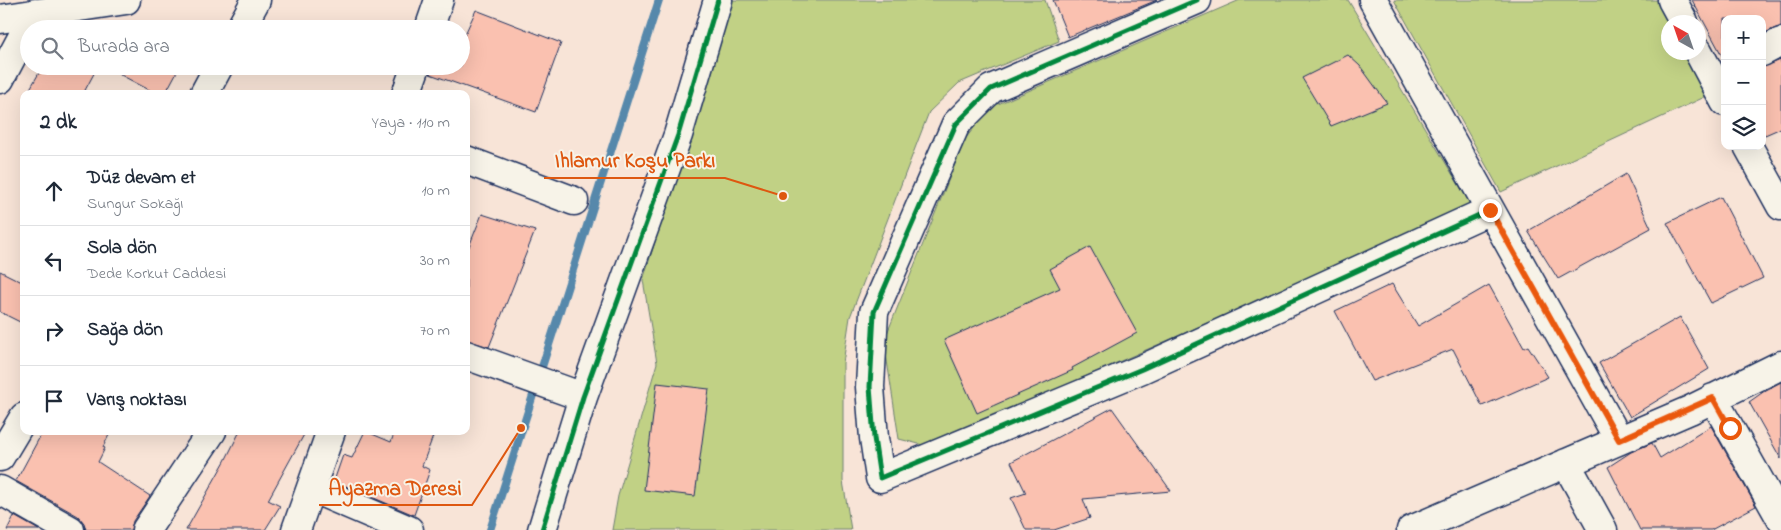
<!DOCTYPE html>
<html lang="tr">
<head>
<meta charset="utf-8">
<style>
	body { margin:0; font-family:"Indie Flower",sans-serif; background:#f2f2f3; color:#1f2937 }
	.controls { position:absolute; right:15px; top:15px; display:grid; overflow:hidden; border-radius:10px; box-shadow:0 5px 20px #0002 }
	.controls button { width:45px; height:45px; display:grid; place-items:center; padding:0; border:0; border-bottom:1px solid #e0e1e3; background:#fff; color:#1f2937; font:25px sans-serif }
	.compass { position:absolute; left:1661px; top:15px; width:45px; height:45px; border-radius:50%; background:#fff; box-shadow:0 5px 20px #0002; rotate:320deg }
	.stop { position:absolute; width:15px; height:15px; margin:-11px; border:4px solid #ea580c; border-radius:50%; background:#fff }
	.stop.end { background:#ea580c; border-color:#fff; box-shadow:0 1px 5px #0008 }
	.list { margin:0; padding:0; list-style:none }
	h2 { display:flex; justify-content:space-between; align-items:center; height:65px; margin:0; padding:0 20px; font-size:21px }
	h2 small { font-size:16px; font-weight:400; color:#747a83 }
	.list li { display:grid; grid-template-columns:32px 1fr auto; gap:15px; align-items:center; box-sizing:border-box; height:70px; padding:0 20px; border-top:1px solid #e0e1e3 }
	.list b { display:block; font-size:19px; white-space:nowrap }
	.list p { margin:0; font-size:16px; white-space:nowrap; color:#747a83 }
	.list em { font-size:16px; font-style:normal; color:#747a83 }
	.icon { flex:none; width:28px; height:28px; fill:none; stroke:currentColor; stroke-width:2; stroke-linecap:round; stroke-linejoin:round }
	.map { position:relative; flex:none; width:1781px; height:530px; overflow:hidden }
	.search { position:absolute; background:#fff; box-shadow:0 5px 20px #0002; left:20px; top:20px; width:450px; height:55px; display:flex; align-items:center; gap:12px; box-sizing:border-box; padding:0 18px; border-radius:28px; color:#747a83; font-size:19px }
	.panel { position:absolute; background:#fff; box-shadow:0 5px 20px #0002; left:20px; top:90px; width:450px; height:345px; border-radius:10px }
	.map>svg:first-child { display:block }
	.green { fill:#c1d185; stroke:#6e8072 }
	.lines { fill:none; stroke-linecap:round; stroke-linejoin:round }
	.stream { stroke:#5688ab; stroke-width:8 }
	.building { fill:#fac1b0; stroke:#1b2f5e }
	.minor-casing { stroke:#1b2f5e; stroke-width:31 }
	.minor { stroke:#f7f3e8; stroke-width:28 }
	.cycleway-casing { stroke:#f7f3e8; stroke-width:8 }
	.cycleway { stroke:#00873e; stroke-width:5 }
	.route { stroke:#ea580c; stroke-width:6 }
	.leader { fill:none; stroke:#de5710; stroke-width:2 }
	.callout-dot { fill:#de5710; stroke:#f7f3e8; stroke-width:2 }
	.callout-label { font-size:21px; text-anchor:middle; font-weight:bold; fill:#de5710; stroke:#f7f3e8; stroke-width:4; stroke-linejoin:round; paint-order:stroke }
</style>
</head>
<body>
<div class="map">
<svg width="1781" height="530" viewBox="0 0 1781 530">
	<rect width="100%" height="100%" fill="#f8e4d7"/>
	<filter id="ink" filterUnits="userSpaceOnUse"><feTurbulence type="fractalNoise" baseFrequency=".02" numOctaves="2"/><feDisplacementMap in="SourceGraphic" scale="10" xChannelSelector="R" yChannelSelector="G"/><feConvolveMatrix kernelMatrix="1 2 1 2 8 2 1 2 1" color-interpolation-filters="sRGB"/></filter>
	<g filter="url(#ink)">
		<!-- green -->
		<path class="green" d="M731,0H1045L1059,41L959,83L929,112L850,317L843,363V481L851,530H612L618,496L657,363L643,280Z
			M1240,0H1348L1472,207L927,446L899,439L884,341L965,139L991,107Z
			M1394,0H1661L1673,22H1668V52L1688,53L1709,95L1501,192Z"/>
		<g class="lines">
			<!-- stream -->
			<path class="stream" d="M490,530L659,0"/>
		</g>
		<!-- building -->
		<path class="building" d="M1053,0H1157L1068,37Z
			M1692,0H1781V26L1762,34V19H1725V61Z
			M476,10L561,43L536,112L430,74L431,66H461V43Z
			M1348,55L1360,66L1387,103L1331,126L1302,78Z
			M1781,60V128L1765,135L1762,130V67Z
			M43,66H98L83,94H27Z
			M118,66H180L165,94H157L119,74Z
			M1626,174L1651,228L1558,279L1528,231Z
			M1721,197L1763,278L1711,303L1667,223Z
			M482,214L535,231L489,347L466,340V254Z
			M1090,247L1137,333L1072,368L1073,370L977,413L944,340L1060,288L1050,269Z
			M0,271L24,283V324L0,312Z
			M1392,284L1418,326L1489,285L1524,348L1528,346L1548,377L1482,406L1453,349L1372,381L1335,311Z
			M1680,317L1709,369L1630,417L1599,363Z
			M1781,382V459L1749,402L1766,390Z
			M657,383L709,389L695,496L644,490Z
			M1112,408L1171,491L1083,499L1090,518L1054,530H1026L1011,498L1026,493L1011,462Z
			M1711,426L1756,506L1711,530H1640L1608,467L1631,452L1652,443L1660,458Z
			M43,431H111L103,447L105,448L98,462L150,496L133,521L131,530H86L84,523L78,516L16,481Z
			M240,431H306L268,500L280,506L265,530H186L225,461Z
			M365,431L391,442L395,431H435L422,466L430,470L414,515L334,481L343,455L352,458Z
			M14,516L39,530H7Z"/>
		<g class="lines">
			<defs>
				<path id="minor" d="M1197,0L991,89L956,124L874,312L870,387L874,438L880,478L1142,369L1490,210
					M1373,0L1619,440
					M1672,0L1684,22
					M0,19L126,0
					M240,29L256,0
					M429,29L439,0
					M1698,51L1725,102
					M1762,52L1781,42
					M0,79L35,13
					M204,94L219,66
					M406,94L416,66
					M1748,146L1781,206
					M466,160L574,201
					M466,355L583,397
					M1713,398L1781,519
					M0,457L24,417
					M1566,463L1603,530
					M311,488L409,530
					M0,490L70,530
					M146,530L212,431
					M296,530L331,431
					M542,530L583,397L678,135L718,0
					M1411,530L1690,410L1781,365"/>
			</defs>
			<!-- minor casing -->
			<use href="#minor" class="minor-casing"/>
			<!-- minor -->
			<use href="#minor" class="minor"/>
			<defs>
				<path id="cycleway" d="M1197,0L991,89L956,124L874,312L870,387L874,438L880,478L1142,369L1490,210
					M542,530L583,397L678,135L718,0"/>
			</defs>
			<!-- cycleway casing -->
			<use href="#cycleway" class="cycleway-casing"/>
			<!-- cycleway -->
			<use href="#cycleway" class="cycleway"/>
		</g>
	</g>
	<g class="lines" filter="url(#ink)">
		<!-- route -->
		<path class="route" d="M1490,210L1619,440L1713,398L1730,428"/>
	</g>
	<!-- callouts -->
	<path class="leader" d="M783 196L725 178H544M521 428L472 505H319"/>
	<g class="callout-dot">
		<circle cx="783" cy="196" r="5"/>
		<circle cx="521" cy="428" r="5"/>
	</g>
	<g class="callout-label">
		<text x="635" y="167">Ihlamur Koşu Parkı</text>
		<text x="395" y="495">Ayazma Deresi</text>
	</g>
</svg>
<div class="controls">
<button>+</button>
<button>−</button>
<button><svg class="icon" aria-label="layers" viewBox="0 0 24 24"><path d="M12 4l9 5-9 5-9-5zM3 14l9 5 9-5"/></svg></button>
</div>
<svg class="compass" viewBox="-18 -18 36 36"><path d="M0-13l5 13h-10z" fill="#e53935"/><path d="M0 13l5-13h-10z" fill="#747a83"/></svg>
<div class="stop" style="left:1730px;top:428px"></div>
<div class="stop end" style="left:1490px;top:210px"></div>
<div class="search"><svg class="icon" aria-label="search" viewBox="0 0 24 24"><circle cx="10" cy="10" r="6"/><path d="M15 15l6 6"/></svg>Burada ara</div>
<section class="panel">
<h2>2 dk<small>Yaya · 110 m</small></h2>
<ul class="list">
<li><svg class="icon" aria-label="ahead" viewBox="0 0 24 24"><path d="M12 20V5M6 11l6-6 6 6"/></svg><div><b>Düz devam et</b><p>Sungur Sokağı</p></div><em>10 m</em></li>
<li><svg class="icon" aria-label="left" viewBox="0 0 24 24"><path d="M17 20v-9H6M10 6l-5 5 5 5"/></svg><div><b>Sola dön</b><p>Dede Korkut Caddesi</p></div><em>30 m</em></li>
<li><svg class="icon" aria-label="right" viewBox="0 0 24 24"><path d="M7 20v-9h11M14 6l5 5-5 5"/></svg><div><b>Sağa dön</b></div><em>70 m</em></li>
<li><svg class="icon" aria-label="arrive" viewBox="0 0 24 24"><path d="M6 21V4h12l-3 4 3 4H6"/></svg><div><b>Varış noktası</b></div></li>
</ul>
</section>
</div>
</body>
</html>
